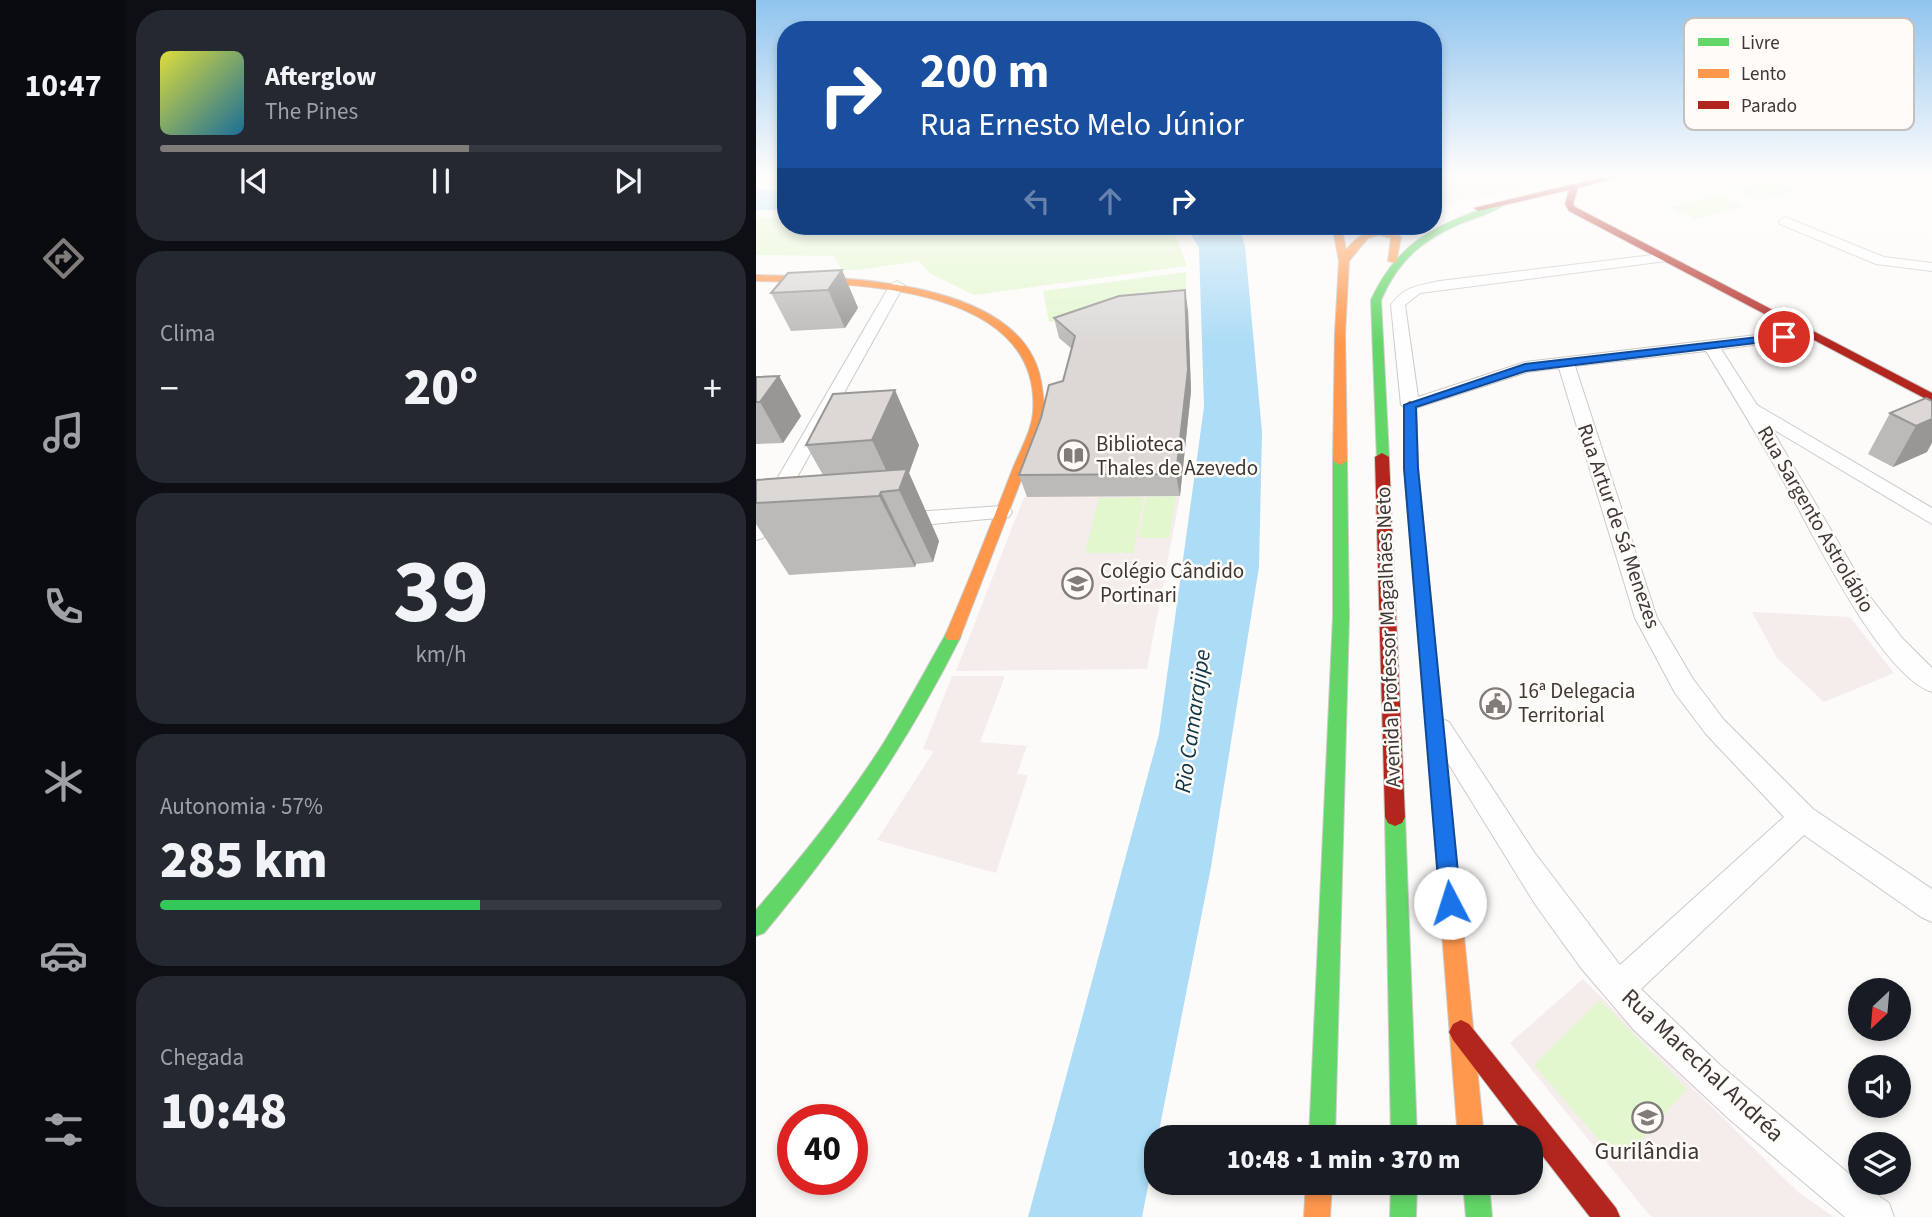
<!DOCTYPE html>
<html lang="pt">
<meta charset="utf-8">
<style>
body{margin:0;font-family:"Source Sans 3",sans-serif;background:#242831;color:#f1f3f6;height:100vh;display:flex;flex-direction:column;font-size:26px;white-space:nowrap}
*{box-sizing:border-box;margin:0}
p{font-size:23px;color:#9ea1a6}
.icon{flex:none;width:38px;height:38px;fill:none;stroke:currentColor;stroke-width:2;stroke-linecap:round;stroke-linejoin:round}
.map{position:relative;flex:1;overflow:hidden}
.details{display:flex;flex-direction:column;gap:10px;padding:10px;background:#0d0f14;width:630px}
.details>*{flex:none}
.top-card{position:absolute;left:21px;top:21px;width:665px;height:214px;border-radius:28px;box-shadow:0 4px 10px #0003;background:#1a4fa0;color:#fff;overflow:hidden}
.needle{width:46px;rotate:206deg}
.buttons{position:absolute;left:1092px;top:978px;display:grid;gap:14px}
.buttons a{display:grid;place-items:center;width:63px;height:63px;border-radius:50%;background:#171b24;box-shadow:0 4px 10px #0003;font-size:35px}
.speed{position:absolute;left:21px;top:1104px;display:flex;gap:14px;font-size:35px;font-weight:700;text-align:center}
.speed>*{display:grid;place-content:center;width:91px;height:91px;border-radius:50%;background:#171b24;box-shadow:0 4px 10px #0003;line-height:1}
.speed .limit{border:10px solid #d22;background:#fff;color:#111}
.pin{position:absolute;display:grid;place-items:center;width:60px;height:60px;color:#fff;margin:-30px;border:4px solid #fff;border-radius:50%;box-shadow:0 2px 7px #0007}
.me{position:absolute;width:77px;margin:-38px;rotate:355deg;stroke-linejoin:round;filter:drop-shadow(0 0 5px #0008)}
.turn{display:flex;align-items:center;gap:24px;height:147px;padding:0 28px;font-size:32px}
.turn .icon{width:91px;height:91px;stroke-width:2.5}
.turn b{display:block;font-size:49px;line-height:60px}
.lanes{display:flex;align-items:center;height:66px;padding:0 28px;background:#0003;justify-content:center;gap:35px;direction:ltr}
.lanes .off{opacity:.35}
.big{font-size:52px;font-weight:800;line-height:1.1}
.details .widget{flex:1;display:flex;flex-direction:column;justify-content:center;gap:10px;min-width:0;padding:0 24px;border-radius:28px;background:#242831}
.details .dial{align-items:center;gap:0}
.dial b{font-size:91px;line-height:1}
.song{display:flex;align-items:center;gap:21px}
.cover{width:84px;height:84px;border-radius:10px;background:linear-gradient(135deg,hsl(60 70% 55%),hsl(200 70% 35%))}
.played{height:7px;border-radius:4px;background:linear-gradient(90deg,#807c7a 55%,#363941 55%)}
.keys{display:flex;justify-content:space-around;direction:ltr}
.heat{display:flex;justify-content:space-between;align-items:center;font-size:38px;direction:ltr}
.charge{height:10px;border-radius:5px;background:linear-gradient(90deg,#34c759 57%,#363941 0)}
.trip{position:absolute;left:388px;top:1125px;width:399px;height:70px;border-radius:28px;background:#171b24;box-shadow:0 4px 10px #0003;font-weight:800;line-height:70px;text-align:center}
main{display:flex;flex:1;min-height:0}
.menu{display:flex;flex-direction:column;width:126px;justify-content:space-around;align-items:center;background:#090b0e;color:#9ea1a6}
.menu .icon{width:49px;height:49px}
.menu .active{color:#807c7a}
.menu b{font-size:32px;color:#f1f3f6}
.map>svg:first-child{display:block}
</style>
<main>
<nav class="menu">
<b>10:47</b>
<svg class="icon active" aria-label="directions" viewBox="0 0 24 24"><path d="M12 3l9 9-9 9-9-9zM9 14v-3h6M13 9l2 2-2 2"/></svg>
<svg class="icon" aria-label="music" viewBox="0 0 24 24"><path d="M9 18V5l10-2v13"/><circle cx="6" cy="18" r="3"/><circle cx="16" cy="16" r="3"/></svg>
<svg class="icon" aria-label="phone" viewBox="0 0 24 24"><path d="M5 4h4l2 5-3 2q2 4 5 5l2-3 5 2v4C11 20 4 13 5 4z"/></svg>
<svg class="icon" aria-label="climate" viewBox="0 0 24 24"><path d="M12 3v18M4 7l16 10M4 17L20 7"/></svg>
<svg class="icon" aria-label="car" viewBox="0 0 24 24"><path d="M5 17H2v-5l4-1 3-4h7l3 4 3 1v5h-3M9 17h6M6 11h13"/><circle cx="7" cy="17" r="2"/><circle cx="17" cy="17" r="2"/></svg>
<svg class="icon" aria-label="filters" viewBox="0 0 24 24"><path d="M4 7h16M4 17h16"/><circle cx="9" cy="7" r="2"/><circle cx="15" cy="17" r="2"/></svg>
</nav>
<section class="details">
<div class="widget">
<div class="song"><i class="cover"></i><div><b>Afterglow</b><p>The Pines</p></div></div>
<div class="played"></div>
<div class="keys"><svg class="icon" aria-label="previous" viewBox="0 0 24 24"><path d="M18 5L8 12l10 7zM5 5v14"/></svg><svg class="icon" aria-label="pause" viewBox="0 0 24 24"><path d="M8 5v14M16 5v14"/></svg><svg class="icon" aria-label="next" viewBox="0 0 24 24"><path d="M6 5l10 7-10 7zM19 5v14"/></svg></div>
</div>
<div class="widget"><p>Clima</p>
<div class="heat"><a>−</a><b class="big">20°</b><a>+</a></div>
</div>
<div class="widget dial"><b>39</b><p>km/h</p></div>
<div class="widget"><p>Autonomia · 57%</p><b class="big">285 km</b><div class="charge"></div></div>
<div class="widget"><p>Chegada</p><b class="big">10:48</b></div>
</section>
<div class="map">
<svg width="1176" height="1217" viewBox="0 0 1176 1217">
<rect width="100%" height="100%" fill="#fdfbf9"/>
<g fill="#f5ecec">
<path d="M733 174 767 189 677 206V179Z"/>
<path d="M424 496 391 669 200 671 268 497Z"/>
<path d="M996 612 1094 617 1138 673 1068 702 1021 658Z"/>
<path d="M196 676H249L224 742 271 746 261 774 272 775 240 873 121 840 178 751 167 749Z"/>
<path d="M827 979 1042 1192 1078 1217H895L754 1043Z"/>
</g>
<g fill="#e3f7cf">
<path d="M1014 180 1040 191 1003 200 978 189Z"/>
<path d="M962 194 988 206 939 219 914 207Z"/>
<path d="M0 217 30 219V226H416L431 266 218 295 175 274 163 261 102 270H86L77 256 0 255Z"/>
<path d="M430 272V308L293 322 287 291Z"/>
<path d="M420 496 413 538H382L390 497Z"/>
<path d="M388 497 377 553H329L343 498Z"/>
<path d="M844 1000 931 1089 864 1164 778 1065Z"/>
</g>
<g fill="#acdcf6">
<path d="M0 189 30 191V210H0Z"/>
<path d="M430 226H483L489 246 506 432 503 567 455 867 386 1217H272L403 734 448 407 443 248Z"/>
</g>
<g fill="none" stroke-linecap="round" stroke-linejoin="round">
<defs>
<g id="street">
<path d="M1029 217 1128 257 1176 263V271L1120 264 1024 224 1023 221Z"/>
<path d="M905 254 910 255V261L664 293 649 305 662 397 769 362 1052 329 1058 331 1060 334 1058 337 965 349 1001 405 1176 508V524L1015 428 1115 598 1147 639 1176 668V692C1124 675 1057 533 1029 484 1004 439 977 395 950 351L819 366 901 618 937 679 968 720 1057 809 1176 889V922L1165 917 1048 835 885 989 964 1065 1104 1183 1133 1203 1138 1217H1089L973 1119 878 1030 825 968 779 904 671 729 675 722 684 718 693 722 778 852 864 965 1028 817 950 734 919 693 879 618 803 368 771 372 654 410 645 405 635 305C647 287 663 285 684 281Z"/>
<path d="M141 281 148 285 10 533 7 538 0 540V515L134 285Z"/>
<path d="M246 506 253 507 256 512 253 517 143 527 136 525 133 520 136 515 143 513Z"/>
</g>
<g id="fast">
<path d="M0 174H30V177L0 178Z"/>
<path d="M741 203 748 205C737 213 721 217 708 222 666 240 643 259 625 300L633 457 631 460H621L615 300C644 238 681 226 741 203Z"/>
<path d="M584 457 591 461 593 617 579 1138H553L577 617V461Z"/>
<path d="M197 630 203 632 205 636C151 744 85 841 8 933L0 936V910C46 857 90 802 127 744 150 707 170 669 191 632Z"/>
<path d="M639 808 646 811 649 817 661 1138H635L629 817 632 811Z"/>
<path d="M635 1183H661L660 1217H634Z"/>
<path d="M707 1183H733L736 1217H710Z"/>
</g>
<g id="slow">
<path d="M571 226H579L587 235 590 250C604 232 624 223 645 237L640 263 632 261 635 238 623 235 612 238 593 261 589 333 591 461 584 465 577 461 579 333 583 261 578 235Z"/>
<path d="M0 275C84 277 274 277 286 388 288 402 290 413 286 426L203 640H191L189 636C213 581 235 525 257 468 264 451 275 432 277 413 287 282 89 283 0 281Z"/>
<path d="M674 668 680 670 682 675 728 1138H702L666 675 668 670Z"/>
<path d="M550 1183H576L574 1217H548Z"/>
</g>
<g id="jam">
<path d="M860 174H875L822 188 817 204 819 207 1176 393V402L813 211 809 204 813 190 722 211 718 208Z"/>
<path d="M654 401 660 405 662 468 682 675 680 680H668L666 675 648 468V405Z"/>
<path d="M626 453 633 457 649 817 646 823 639 826 632 823 629 817 619 457Z"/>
<path d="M705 1020 713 1024 860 1208 864 1217H834L775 1141V1138H772L697 1040 693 1032 697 1024Z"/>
</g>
</defs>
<use href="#street" stroke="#cccac8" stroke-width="2"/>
<use href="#fast" stroke="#cccac8" stroke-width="2"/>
<use href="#slow" stroke="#cccac8" stroke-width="2"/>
<use href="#jam" stroke="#cccac8" stroke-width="2"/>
<use href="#street" fill="#fffefe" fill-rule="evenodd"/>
<use href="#fast" fill="#63d668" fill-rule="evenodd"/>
<use href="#slow" fill="#ff974d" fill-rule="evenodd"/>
<use href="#jam" fill="#b3261e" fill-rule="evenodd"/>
</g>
<g fill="#bcbab8">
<path d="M86 270 102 308 89 328 35 331 15 293Z"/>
<path d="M432 310 435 391 424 496 271 497 263 475 307 381 316 349 303 338 298 318Z"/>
<path d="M23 376 45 416 27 443 0 444V377Z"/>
<path d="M77 394 163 445 153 473 183 541 177 562 160 564 159 567 33 575 0 524V480L67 475 50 445Z"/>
<path d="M1176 401 1171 452 1137 467 1112 454 1134 413Z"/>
</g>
<g fill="#999796">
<path d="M86 270 102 308 89 328 72 290Z"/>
<path d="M429 290 432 310 435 391 424 496 420 474Z"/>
<path d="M23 376 45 416 27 443 4 402Z"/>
<path d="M139 390 163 445 153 473 183 541 177 562 143 490 140 491 116 440Z"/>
<path d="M1176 419V443L1171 452 1137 467 1160 426Z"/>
<path d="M125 492 160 564 159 567 123 496Z"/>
</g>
<g fill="#dbd8d6" stroke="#999796" stroke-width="2">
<path d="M86 270 72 290 15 293 32 273Z"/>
<path d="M429 290 432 370 420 474 263 475 285 418 293 385 307 381 319 336 298 318 363 296Z"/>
<path d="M23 376 4 402H0V377Z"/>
<path d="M139 390 116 440 50 445 77 394Z"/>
<path d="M1170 398 1176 401V419L1160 426 1134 413Z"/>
<path d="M151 469 143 490 125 492 123 496 0 503V480Z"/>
</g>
<linearGradient id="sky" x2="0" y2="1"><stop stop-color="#90c4ee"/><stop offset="0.51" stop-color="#fefdfc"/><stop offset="1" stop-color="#fefdfc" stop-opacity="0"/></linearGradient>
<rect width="1176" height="344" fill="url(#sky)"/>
<path fill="#1a73e8" stroke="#114b97" stroke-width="2" d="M1028 334 1032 335V339L770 371 660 407 662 468 705 903 702 910 694 913 687 910 684 903 648 468V405L769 364Z"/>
<defs>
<symbol id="library-ring" viewBox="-11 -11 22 22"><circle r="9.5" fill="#fffbf7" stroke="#807c7a" stroke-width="1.5"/><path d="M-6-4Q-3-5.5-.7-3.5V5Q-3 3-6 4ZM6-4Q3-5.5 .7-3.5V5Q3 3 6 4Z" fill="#807c7a"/></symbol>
<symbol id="school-ring" viewBox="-11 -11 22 22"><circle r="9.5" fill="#fffbf7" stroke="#807c7a" stroke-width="1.5"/><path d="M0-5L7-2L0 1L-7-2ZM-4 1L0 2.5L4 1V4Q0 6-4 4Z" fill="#807c7a"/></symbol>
<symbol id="civic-ring" viewBox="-11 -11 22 22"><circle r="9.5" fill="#fffbf7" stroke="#807c7a" stroke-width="1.5"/><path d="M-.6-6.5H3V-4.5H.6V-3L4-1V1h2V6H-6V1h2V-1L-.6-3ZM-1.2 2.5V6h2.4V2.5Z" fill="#807c7a"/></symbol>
</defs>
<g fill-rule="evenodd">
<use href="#library-ring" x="300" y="438" width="35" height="35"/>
<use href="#school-ring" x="304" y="566" width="35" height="35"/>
<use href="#civic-ring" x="722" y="686" width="35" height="35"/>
<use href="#school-ring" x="874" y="1100" width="35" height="35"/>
</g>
<g text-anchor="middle" stroke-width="5" stroke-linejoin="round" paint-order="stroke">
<g font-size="21" fill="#3c3835" stroke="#fffbf7" text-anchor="start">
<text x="340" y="451">Biblioteca<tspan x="340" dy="24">Thales de Azevedo</tspan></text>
<text x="344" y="578">Colégio Cândido<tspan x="344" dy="24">Portinari</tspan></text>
<text x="762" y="698">16ª Delegacia<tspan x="762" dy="24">Territorial</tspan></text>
</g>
<g font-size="21" fill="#3c3835" stroke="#fffbf7">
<text transform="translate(1060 519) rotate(60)" y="7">Rua Sargento Astrolábio</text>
<text transform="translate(863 526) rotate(71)" y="7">Rua Artur de Sá Menezes</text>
<text transform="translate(632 637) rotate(-92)" y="7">Avenida Professor Magalhães Neto</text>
</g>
<g font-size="23" font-style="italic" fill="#0b3447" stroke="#fffbf7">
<text transform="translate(436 721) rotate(-82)" y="8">Rio Camarajipe</text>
</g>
<g font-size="24" fill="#3c3835" stroke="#fffbf7">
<text transform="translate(947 1065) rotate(43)" y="8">Rua Marechal Andréa</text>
</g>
<g font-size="24" fill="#3c3835" stroke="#fffbf7">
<text x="891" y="1159">Gurilândia</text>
</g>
</g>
<rect x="928" y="18" width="230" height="112" rx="10" fill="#fffbf7" stroke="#c4c0bd" stroke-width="2"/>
<rect x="942" y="38" width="31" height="8" fill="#63d668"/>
<rect x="942" y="69" width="31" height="9" fill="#ff974d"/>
<rect x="942" y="101" width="31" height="8" fill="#b3261e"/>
<g font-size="19" fill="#3c3835">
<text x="985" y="49">Livre</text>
<text x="985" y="80">Lento</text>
<text x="985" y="112">Parado</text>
</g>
</svg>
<div class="buttons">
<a><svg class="needle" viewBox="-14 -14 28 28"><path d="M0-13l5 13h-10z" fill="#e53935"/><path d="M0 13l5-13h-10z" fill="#9ea1a6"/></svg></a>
<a><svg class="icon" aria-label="sound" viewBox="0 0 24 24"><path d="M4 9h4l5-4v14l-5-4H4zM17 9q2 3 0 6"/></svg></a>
<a><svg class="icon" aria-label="layers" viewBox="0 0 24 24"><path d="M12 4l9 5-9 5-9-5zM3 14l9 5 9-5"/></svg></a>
</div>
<div class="speed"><div class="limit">40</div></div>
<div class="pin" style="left:1028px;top:337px;background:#d93025"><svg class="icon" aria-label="arrive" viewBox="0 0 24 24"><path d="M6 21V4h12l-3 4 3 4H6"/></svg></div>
<svg class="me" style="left:694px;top:903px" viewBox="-20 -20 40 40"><circle r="19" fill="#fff"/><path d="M0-13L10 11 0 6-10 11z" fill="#1a73e8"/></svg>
<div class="trip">10:48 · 1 min · 370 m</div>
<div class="top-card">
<div class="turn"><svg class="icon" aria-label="right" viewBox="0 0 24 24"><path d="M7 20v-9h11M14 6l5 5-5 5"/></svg><div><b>200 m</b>Rua Ernesto Melo Júnior</div></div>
<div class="lanes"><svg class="icon off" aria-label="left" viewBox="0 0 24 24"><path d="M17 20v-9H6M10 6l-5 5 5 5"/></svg><svg class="icon off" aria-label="ahead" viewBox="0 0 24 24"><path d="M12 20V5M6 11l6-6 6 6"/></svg><svg class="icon" aria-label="right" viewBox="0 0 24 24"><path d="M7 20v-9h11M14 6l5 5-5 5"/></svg></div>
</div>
</div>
</main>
